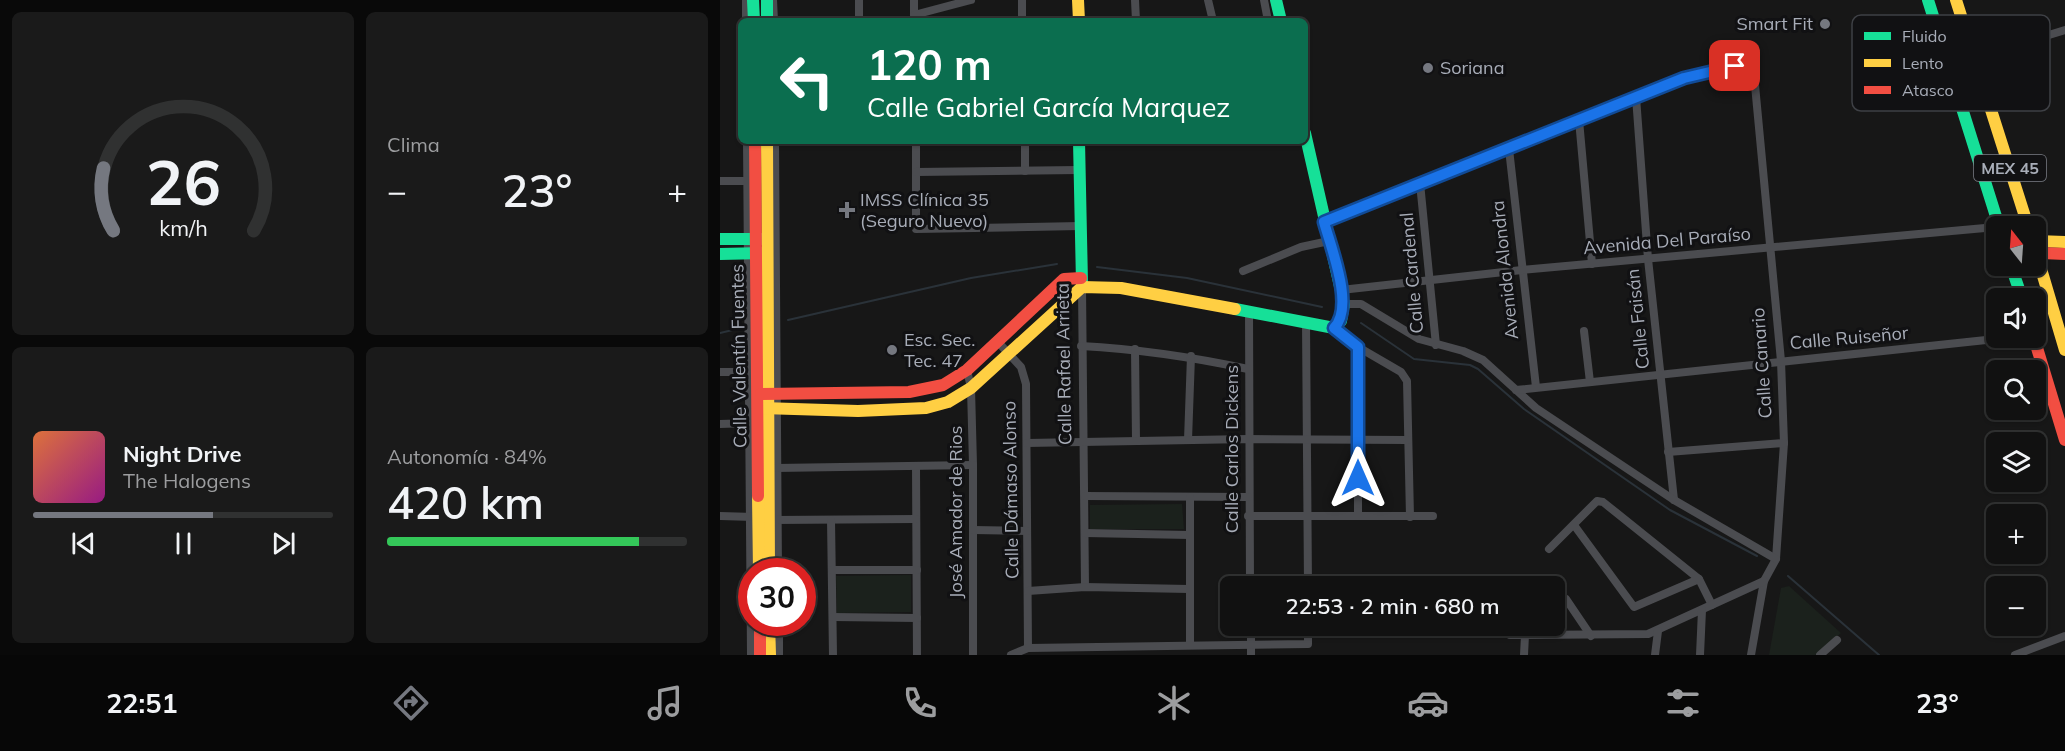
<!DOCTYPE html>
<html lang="es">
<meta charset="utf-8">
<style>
body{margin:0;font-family:Mulish,sans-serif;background:#1a1a1a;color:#f1f3f6;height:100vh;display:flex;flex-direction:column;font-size:22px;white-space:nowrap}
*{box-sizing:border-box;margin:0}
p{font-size:20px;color:#9c9d9f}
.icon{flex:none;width:33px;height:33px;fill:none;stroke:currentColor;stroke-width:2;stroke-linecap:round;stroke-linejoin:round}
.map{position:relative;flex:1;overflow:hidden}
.side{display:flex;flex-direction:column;gap:12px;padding:12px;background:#090909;width:720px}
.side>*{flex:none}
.hud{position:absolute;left:18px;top:18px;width:570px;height:126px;border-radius:9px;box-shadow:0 2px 4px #0004,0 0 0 2px #303131;background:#0b6e4f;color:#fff;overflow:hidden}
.needle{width:39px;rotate:343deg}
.tools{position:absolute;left:1266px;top:216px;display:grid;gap:12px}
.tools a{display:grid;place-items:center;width:60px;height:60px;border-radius:9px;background:#111;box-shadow:0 2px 4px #0004,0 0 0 2px #303131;font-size:30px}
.speed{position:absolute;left:18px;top:558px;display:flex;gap:12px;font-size:30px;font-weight:700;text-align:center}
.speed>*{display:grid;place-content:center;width:78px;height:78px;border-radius:50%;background:#111;box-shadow:0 2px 4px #0004,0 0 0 2px #303131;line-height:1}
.speed .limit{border:9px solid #d22;background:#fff;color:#111}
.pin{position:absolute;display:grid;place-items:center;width:51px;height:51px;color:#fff;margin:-26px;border-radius:12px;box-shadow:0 3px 9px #0006}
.me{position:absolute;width:66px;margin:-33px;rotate:0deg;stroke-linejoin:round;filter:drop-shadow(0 0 4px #0008)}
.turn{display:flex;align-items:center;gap:21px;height:126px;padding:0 30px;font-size:27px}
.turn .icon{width:78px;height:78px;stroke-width:2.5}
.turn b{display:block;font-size:42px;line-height:51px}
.big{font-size:45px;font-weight:600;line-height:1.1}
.side .widget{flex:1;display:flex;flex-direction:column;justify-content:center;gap:9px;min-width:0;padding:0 21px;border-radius:9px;background:#1a1a1a}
.side .dial{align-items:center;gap:0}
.dial svg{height:156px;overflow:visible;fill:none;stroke:#303131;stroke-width:7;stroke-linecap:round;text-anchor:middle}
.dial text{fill:#f1f3f6;stroke:none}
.song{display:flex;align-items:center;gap:18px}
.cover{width:72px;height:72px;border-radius:9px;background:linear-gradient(135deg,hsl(20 70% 55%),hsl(310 70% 35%))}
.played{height:6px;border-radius:3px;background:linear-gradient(90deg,#757880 60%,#303131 60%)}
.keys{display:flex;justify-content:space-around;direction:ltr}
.heat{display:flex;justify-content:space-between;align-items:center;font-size:33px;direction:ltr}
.charge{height:9px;border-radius:4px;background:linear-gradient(90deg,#34c759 84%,#303131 0)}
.side .tiles{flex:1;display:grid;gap:12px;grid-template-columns:repeat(2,1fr)}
.trip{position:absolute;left:500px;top:576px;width:345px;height:60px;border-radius:9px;background:#111;box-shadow:0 2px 4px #0004,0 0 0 2px #303131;font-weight:600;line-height:60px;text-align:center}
.dock{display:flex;height:96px;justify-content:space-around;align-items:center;background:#070707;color:#9c9d9f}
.dock .icon{width:42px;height:42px}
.dock .on{color:#757880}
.dock b{font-size:27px;color:#f1f3f6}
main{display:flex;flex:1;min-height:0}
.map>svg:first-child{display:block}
</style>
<main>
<section class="side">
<div class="tiles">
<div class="widget dial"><svg viewBox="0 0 100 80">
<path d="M14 69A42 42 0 1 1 86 69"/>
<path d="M14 69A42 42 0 0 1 9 37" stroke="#757880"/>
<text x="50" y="56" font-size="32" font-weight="700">26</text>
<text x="50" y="72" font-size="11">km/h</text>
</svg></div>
<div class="widget"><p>Clima</p>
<div class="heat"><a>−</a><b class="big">23°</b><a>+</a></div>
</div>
<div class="widget">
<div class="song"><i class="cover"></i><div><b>Night Drive</b><p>The Halogens</p></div></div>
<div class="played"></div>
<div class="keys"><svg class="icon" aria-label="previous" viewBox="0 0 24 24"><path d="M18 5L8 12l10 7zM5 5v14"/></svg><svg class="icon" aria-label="pause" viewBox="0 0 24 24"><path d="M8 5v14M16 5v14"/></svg><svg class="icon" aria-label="next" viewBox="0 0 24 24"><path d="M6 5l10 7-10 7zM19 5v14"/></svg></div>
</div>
<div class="widget"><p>Autonomía · 84%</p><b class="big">420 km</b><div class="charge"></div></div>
</div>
</section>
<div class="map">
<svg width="1345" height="655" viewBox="0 0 1345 655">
<rect width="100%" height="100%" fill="#171717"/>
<g fill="#1b211c">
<path d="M462 504 464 529H370V505Z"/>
<path d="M191 575V612L117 613 116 576Z"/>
<path d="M1069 586 1121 633 1095 655H1049L1061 588Z"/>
</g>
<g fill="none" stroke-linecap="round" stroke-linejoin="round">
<g stroke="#2a3239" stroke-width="2">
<path d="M377 267 467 278 602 307"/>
<path d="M68 320 251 278 337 264"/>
<path d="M641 323 694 359 750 365 758 369 804 409 950 510 1037 556"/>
<path d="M0 333 21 328"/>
<path d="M1068 576 1159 655"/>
</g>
<g stroke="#4b4c50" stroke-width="8">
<path d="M26 0V21"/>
<path d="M53 0 54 21"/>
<path d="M139 0V21"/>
<path d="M194 0V21"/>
<path d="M302 0V21"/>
<path d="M415 0 416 21"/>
<path d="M488 0 493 21"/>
<path d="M544 0 548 21"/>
<path d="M194 15 251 0"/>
<path d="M1254 58 1345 30"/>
<path d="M916 97 928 259 954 500"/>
<path d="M859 120 872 264"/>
<path d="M27 141 31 655"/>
<path d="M55 141 58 572"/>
<path d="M196 141V229L360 226"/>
<path d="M305 141V171"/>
<path d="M789 149 816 387"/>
<path d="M196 172 359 170"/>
<path d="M0 181H28"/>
<path d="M700 183 716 345"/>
<path d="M604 222 964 78 997 68 1033 64 1061 361 1064 443 1056 559 1044 581 1031 655"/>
<path d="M523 271 581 247 609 241"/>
<path d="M362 287 365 587"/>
<path d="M621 290 802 270 1276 227"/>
<path d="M624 304H641L699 339 743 351 763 360 816 408 954 500 1056 559"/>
<path d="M529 311 530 586"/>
<path d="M586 323 588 586"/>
<path d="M614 328 638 347 681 372 687 381 690 517"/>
<path d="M864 331 870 382"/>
<path d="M277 341 301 367 306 384 308 648"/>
<path d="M361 346C418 349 472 357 528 369"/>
<path d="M638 347V516"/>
<path d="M415 349 416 441"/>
<path d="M247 370 251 388 253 465V655"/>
<path d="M0 372H33"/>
<path d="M796 390 1285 338"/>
<path d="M0 424 30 423"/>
<path d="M468 440 471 356"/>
<path d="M307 443 528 439 688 440"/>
<path d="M948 452 1064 443"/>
<path d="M196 466 197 655"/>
<path d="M56 468 253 465"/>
<path d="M365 496 528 497"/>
<path d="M0 516 34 517"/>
<path d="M528 516H713"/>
<path d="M53 520 196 519"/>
<path d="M111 520 113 655"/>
<path d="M854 525 914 607 979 579"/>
<path d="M253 530 307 531"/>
<path d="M365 533 470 535"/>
<path d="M829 549 877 501 883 502 979 579 992 605"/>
<path d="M112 570H197"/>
<path d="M308 591 365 587 469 589"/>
<path d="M834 592 846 599 871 636"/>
<path d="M113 617 197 618"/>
<path d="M59 622V655"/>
<path d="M531 626V655"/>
<path d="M790 635 928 634 1044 581"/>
<path d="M470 644V497"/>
<path d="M291 655 308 648 588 644V626"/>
<path d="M804 655 805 635"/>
<path d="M935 655 938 631"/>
<path d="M980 655 982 610"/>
<path d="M1100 655 1117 640"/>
<path d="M1295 655 1345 636"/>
</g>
<g stroke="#16e098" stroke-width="12">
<path d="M33 0 34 21"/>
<path d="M47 0V21"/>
<path d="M556 0 561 21"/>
<path d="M1208 0 1279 226"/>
<path d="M359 141 362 283"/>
<path d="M0 239H44"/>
<path d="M0 254 44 253"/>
<path d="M1291 266 1302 298"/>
<path d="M515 309 614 328 621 321 624 304 585 133"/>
</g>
<g stroke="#ffcf43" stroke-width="12">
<path d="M358 0 359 21"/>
<path d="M1236 0 1308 226"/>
<path d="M1274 96 1271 81 1274 62 1296 45"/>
<path d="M47 141 49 572"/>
<path d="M1316 241 1345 242"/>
<path d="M1316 252 1345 350"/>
<path d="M38 408 138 411 206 408 228 402 251 388 362 287 401 288 515 309"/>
<path d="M38 496 39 572"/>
<path d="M49 622 50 655"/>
</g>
<g stroke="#f24e42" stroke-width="12">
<path d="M35 141 38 496"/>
<path d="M1322 253 1345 254"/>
<path d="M1314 338 1345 440"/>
<path d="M41 394 189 392 223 385 247 370 344 279 361 278"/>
<path d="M40 622V655"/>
</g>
</g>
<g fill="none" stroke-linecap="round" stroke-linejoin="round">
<defs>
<path id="route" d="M638 478V347L614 328C635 307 611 248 604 222L964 78 1015 66"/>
</defs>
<use href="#route" stroke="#114b97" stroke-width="15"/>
<use href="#route" stroke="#1a73e8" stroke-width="10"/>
</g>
<g fill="#757880" stroke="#111113" stroke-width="2">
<circle cx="1105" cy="24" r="6"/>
<circle cx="708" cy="68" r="6"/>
<path d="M124 201h6v6h6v6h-6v6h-6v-6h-6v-6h6z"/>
<circle cx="172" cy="350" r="6"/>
</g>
<g text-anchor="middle" stroke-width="6" stroke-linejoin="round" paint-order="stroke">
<rect fill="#111113" stroke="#7b7e86" stroke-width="1.5" x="1254" y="155" width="72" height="26" rx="4.5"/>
<g font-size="16" font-weight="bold" fill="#a8adb8">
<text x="1290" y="174">MEX 45</text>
</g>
<g font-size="18" fill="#a8adb8" stroke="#111113" text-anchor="start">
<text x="1093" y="30" text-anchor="end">Smart Fit</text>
<text x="720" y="74">Soriana</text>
<text x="140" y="206">IMSS Clínica 35<tspan x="140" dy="21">(Seguro Nuevo)</tspan></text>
<text x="184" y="346">Esc. Sec.<tspan x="184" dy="21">Tec. 47</tspan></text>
</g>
<g font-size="18" fill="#a8adb8" stroke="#111113">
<text transform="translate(947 241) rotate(-5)" y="6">Avenida Del Paraíso</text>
<text transform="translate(785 270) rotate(-96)" y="6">Avenida Alondra</text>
<text transform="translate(692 273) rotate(-95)" y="6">Calle Cardenal</text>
<text transform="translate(918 319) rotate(-96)" y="6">Calle Faisán</text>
<text transform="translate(1129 338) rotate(-5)" y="6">Calle Ruiseñor</text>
<text transform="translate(19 356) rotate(-91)" y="6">Calle Valentín Fuentes</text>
<text transform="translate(1042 363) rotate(-94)" y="6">Calle Canario</text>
<text transform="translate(344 364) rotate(-91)" y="6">Calle Rafael Arrieta</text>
<text transform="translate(512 449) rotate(-90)" y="6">Calle Carlos Dickens</text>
<text transform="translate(291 490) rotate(-91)" y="6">Calle Dámaso Alonso</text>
<text transform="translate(236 512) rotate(-90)" y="6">José Amador de Rios</text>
</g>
</g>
<rect x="1132" y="15" width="198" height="96" rx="9" fill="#111113" stroke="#3e4045" stroke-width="1.5"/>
<rect x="1144" y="32" width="27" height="8" fill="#16e098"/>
<rect x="1144" y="59" width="27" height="8" fill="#ffcf43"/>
<rect x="1144" y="86" width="27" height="8" fill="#f24e42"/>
<g font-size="16" fill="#a8adb8">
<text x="1182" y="42">Fluido</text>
<text x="1182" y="69">Lento</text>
<text x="1182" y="96">Atasco</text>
</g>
</svg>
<div class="tools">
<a><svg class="needle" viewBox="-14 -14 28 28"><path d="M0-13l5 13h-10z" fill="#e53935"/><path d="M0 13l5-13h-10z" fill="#9c9d9f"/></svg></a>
<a><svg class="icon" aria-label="sound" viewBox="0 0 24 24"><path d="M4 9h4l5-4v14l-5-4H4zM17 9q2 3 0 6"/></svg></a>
<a><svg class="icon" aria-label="search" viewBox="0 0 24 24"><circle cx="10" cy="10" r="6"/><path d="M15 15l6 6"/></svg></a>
<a><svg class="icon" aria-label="layers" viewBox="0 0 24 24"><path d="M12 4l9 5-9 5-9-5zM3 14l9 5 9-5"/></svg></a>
<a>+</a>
<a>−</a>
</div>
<div class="speed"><div class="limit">30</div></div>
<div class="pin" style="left:1015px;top:66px;background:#d93025"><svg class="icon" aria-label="arrive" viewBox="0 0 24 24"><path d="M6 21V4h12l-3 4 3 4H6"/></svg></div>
<svg class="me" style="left:638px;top:478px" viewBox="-20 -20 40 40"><path d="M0-17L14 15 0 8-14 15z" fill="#1a73e8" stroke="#fff" stroke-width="4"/></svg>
<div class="trip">22:53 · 2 min · 680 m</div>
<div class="hud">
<div class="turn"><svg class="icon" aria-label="left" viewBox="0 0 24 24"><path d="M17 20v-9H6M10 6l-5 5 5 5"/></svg><div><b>120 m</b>Calle Gabriel García Marquez</div></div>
</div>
</div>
</main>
<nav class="dock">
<b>22:51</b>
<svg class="icon on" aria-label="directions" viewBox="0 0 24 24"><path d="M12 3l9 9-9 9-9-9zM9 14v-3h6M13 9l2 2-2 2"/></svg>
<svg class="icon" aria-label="music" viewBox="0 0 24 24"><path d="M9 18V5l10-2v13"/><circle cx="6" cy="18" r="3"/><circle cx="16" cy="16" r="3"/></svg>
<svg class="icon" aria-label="phone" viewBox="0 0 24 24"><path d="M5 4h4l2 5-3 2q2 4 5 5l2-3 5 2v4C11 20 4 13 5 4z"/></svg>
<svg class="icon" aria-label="climate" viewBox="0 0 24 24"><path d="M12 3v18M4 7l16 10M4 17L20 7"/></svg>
<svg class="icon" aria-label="car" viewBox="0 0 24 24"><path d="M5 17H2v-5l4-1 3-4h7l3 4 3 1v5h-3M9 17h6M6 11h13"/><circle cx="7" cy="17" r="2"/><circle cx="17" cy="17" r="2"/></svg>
<svg class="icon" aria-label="filters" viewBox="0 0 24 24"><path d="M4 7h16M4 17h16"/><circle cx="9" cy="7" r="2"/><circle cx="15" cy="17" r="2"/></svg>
<b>23°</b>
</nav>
